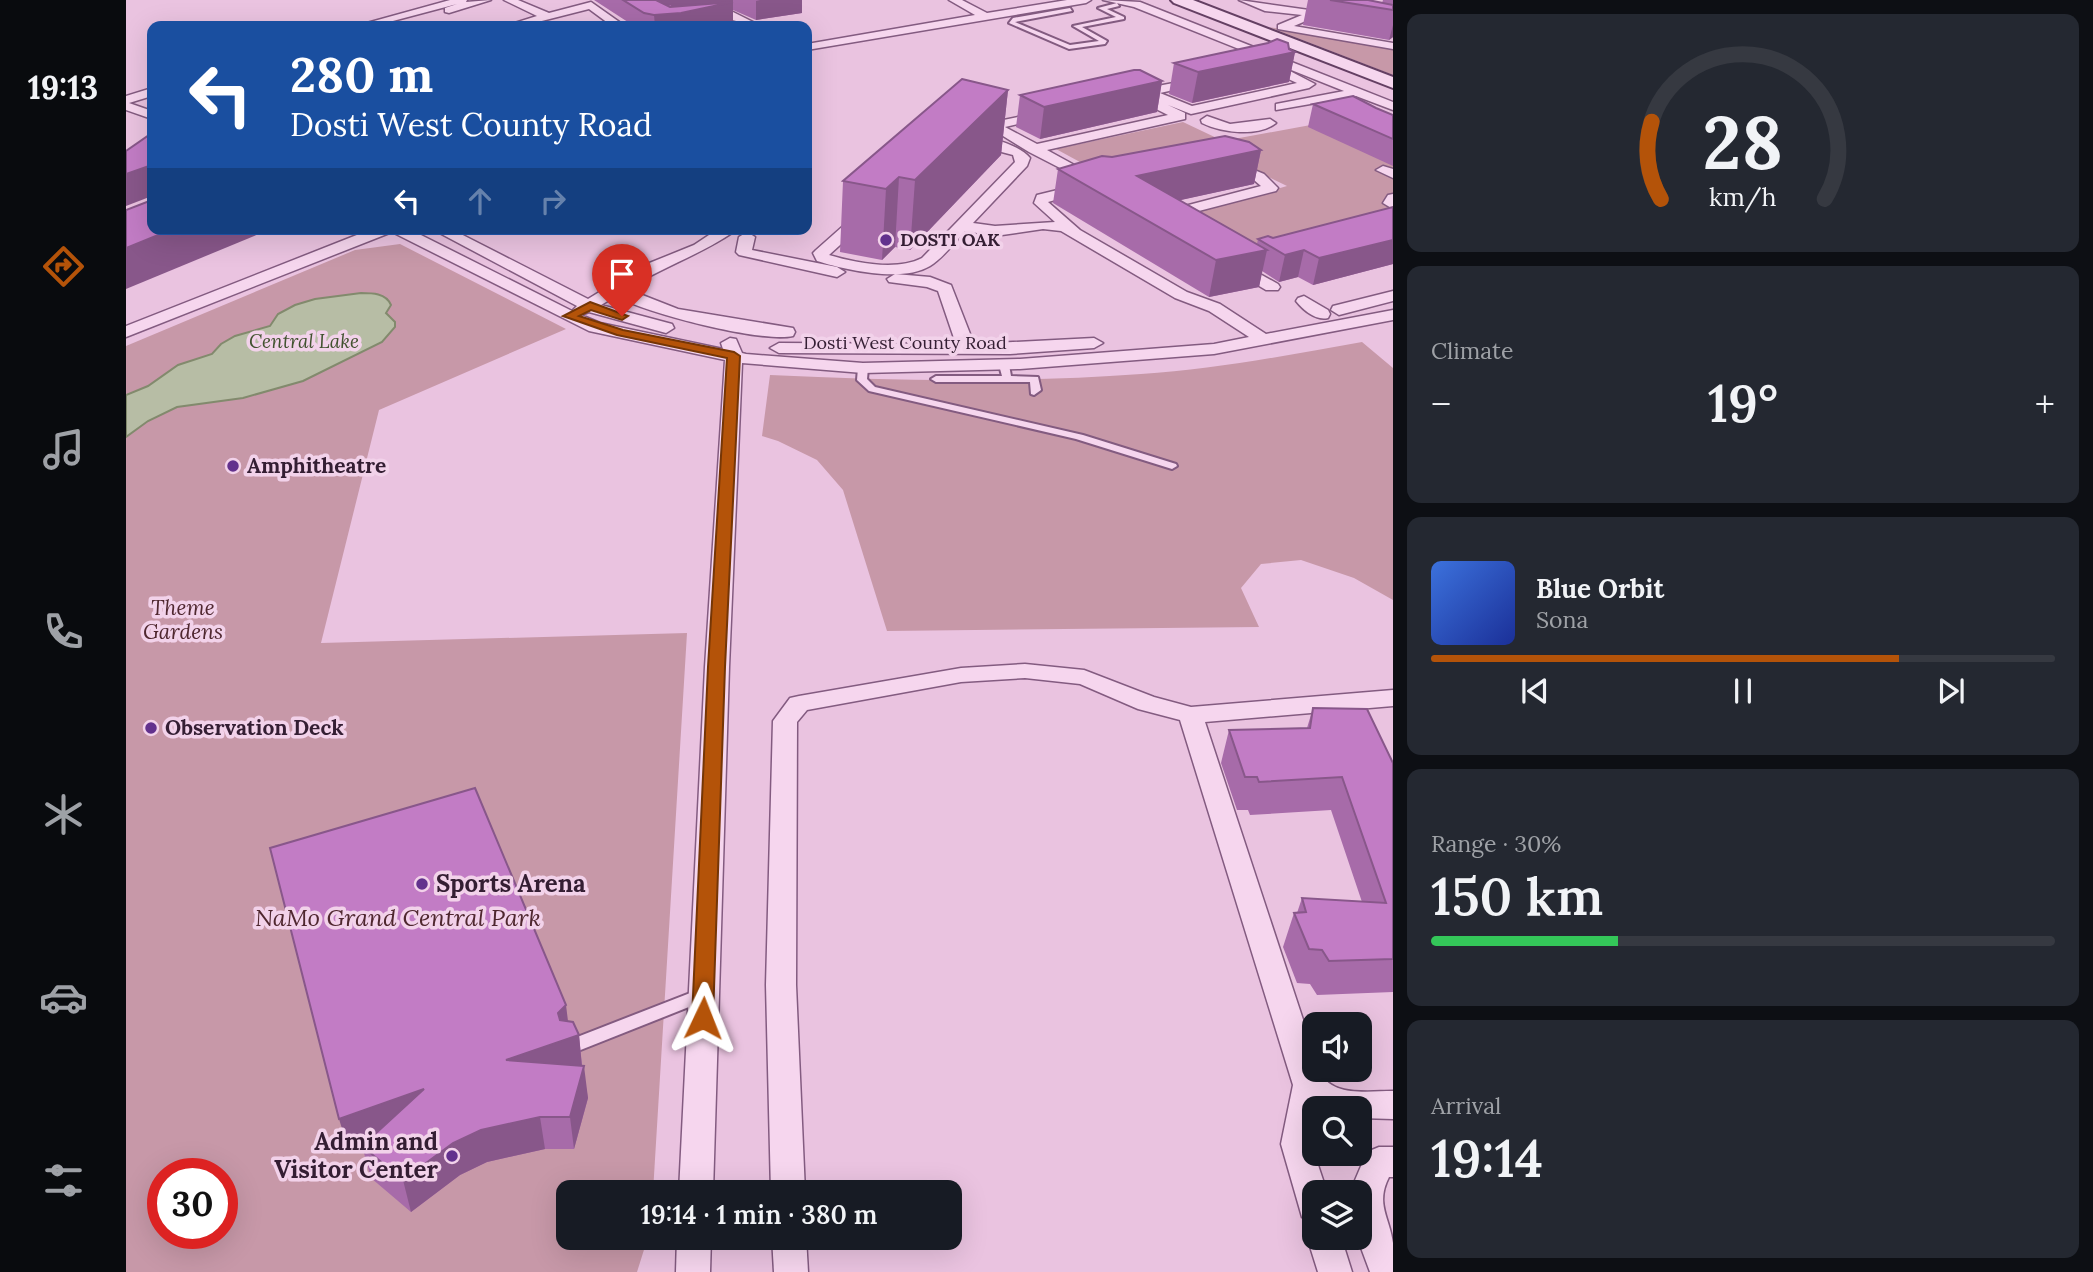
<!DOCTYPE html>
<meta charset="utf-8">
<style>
body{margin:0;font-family:Lora,serif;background:#242831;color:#f1f3f6;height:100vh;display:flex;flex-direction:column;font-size:26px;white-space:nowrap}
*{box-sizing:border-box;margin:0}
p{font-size:23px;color:#9ea1a6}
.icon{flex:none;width:38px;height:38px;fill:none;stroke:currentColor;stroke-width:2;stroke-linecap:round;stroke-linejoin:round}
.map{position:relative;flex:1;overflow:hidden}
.sheet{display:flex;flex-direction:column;gap:14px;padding:14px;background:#0d0f14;width:700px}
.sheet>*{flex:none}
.top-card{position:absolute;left:21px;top:21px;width:665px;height:214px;border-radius:14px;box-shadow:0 7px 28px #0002;background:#1a4fa0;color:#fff;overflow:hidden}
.fabs{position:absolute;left:1176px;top:1012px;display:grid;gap:14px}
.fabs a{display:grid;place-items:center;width:70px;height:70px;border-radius:14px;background:#171b24;box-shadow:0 7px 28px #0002;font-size:35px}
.speed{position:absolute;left:21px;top:1158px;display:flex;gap:14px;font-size:35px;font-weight:700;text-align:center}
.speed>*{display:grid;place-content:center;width:91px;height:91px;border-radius:50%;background:#171b24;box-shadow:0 7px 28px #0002;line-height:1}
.speed .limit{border:10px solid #d22;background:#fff;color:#111}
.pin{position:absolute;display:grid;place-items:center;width:60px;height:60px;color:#fff;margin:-72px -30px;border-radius:50% 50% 50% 0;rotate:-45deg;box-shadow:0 0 7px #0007}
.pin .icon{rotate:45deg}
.me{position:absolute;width:77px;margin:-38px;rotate:2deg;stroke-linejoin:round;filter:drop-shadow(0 0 5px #0008)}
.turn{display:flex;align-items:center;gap:24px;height:147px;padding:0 28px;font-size:32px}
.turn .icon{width:91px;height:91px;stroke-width:2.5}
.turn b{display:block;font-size:49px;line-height:60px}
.lanes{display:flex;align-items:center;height:66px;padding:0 28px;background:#0003;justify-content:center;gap:35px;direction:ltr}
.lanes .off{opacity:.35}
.big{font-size:52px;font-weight:600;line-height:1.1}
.sheet .tile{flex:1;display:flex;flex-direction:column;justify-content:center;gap:10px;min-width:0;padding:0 24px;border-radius:14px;background:#242831}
.sheet .dial{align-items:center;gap:0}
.dial svg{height:182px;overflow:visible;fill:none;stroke:#363941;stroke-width:7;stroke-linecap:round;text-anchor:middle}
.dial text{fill:#f1f3f6;stroke:none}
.song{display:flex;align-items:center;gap:21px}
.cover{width:84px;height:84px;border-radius:10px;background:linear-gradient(135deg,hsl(220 70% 55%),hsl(230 70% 35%))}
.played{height:7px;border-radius:4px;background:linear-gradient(90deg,#b45309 75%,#363941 75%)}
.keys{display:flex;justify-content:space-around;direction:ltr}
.heat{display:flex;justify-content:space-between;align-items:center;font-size:38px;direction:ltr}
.charge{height:10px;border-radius:5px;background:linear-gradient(90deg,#34c759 30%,#363941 0)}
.trip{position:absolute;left:430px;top:1180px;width:406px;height:70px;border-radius:14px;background:#171b24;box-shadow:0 7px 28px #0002;font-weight:600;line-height:70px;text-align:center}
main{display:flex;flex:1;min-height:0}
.tabs{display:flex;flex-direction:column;width:126px;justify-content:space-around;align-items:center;background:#090b0e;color:#9ea1a6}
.tabs .icon{width:49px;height:49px}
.tabs .on{color:#b45309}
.tabs b{font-size:32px;color:#f1f3f6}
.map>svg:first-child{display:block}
</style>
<main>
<nav class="tabs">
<b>19:13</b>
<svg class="icon on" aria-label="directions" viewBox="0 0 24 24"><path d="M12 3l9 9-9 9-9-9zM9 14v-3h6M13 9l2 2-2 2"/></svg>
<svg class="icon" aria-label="music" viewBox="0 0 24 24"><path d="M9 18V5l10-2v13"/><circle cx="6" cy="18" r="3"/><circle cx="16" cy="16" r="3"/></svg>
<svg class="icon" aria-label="phone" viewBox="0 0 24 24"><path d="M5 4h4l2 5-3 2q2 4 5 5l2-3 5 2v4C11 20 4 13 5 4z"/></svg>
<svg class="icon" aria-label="climate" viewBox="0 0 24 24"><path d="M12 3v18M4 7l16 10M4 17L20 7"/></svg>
<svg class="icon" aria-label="car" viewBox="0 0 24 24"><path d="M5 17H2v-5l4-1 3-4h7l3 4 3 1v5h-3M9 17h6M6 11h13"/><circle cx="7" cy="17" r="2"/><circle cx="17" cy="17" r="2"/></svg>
<svg class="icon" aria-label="filters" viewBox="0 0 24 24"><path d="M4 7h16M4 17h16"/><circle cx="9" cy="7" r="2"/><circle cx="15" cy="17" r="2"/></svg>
</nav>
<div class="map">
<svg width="1267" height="1272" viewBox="0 0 1267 1272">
<rect width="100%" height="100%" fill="#eac3e0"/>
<g fill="#c798a8" fill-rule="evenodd">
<path d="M1143 27 1267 47V75Z"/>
<path d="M1057 122 1097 141 1190 124 1267 158V214L1120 252 1058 216 1161 186 1099 156 987 180 930 149Z"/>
<path d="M274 244 440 329 253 410 195 643 561 633 527 1192H443V1237H522L511 1272H0V346L229 250ZM37 1174H96V1234H37Z"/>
<path d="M1236 342 1267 368V600L1228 578 1175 560 1135 564 1115 588 1133 627 761 631 717 490 691 460 652 441 636 436 644 375C768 381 891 383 1015 374 1090 369 1163 355 1236 342Z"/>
</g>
<path fill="#b7bda5" stroke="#828a6d" stroke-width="2" d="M235 293C246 293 260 293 265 305L260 313 269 322V327L256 342 177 381 117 398 51 407 22 421 0 437V395L22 386 52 365 86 354 95 344 109 336 144 326 152 314 169 305 189 299Z"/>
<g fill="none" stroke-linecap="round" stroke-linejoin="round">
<defs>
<g id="lane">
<path d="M991 3 993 6 981 9 998 17V19L956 27 981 41 979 44 943 49 883 23 887 18 944 8 946 11 889 22 944 45 973 41 947 26 990 17 972 8Z"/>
<path d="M878 362 883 365 885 376 912 377 915 390 908 395 905 394 904 382H810L805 379 810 376H876L873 365Z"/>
<path d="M737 365 742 368 741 379 749 387 957 435 1050 464 1051 466 1046 469 950 439 743 391 731 380 732 368Z"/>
<path d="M577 988 583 989 585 994 583 999 447 1053 441 1051 439 1046 441 1041Z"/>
</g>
<g id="street">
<path d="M324 0H341L340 2 365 0 323 13 319 12V8L331 4 248 26H230Z"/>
<path d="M378 0H392L423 13 465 2 499 26H486L463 9 396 26H379L411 16Z"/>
<path d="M823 0H836L861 13 941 0H965L960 3 681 50V44L849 15Z"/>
<path d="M977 0 1014 2 1267 102V110L1230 96 1150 110V104L1218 91 1008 7Z"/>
<path d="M1113 0 1183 10 1189 13V17L1168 26 1267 43V49L1152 29V25L1176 15 1139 11Z"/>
<path d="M607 12 631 24 629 26H606L613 22C600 16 584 25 573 18L578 15Z"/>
<path d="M1162 70 1189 84 1183 88 1065 114 1042 105 1059 113V119L921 150 972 178 974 181 967 185 903 152 861 126 863 123 925 110V116L879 127 911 144 1042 115 1010 99 1001 98V92H1015L1021 88 1079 77V83L1034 93 1066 106 1171 83 1158 77V71Z"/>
<path d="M26 88V96L3 103 26 111V119L0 110V96Z"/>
<path d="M1081 116 1104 124 1144 119 1150 123C1132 137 1096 133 1076 123L1075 120Z"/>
<path d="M827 132C847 133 892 142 904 158L901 166 847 223 869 226 929 222 908 203 911 195 956 184 963 188 961 191 922 202 954 230 1061 292 1094 304 1140 334 1267 310V320L1088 354 894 369 737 373 616 363 603 667 587 1192H553L579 667 599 360 463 331 266 232 0 337V326L246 229H283L448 312 447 310 451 306 306 229H325L462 299 516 266 568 245 592 229H608L606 233C573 255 535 268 501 289L552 309 667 328 669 332 667 336C636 343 518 313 490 296L475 305 546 324 548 328 540 333 463 312 455 315 474 323 597 349 595 343 604 338 610 339 616 353 620 354 737 363 894 359 1088 344 1123 337 1083 311 1049 298 935 231 917 229 869 236 839 231C829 242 817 258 804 266 776 283 720 270 691 261L687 253 690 250 822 133ZM830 140 887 155 889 162 796 258C771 271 730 263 703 255Z"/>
<path d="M1104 160 1138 174 1152 188 1150 191 1042 219H1032L1030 216 1032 213 1135 186 1128 180 1099 167 1097 164Z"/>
<path d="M1257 166 1267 169V178L1250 170Z"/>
<path d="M1267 194V209L1257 203 1262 195Z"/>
<path d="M621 232 629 237 626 250 711 267 719 272 711 277 613 255 610 252 613 237Z"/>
<path d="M1107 259 1152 284 1154 287 1152 290H1140L1101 267 1099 264 1101 261Z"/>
<path d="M769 274 804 277 825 285 848 344 968 338 977 343 968 348 884 354 653 353 644 348 653 343 830 344 812 291 801 287 763 282 761 279Z"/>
<path d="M1267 291V301L1213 315 1205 310 1207 306Z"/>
<path d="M1178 296 1202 310 1204 314 1202 318C1190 321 1177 310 1170 301L1172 298Z"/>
<path d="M899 664 958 670 1028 697 1065 707 1267 690V706L1079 722 1188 1053V1069H1193C1203 1098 1242 1091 1267 1091V1119L1234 1118V1108H1188V1153L1201 1192H1188V1221L1176 1217 1155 1144 1167 1085 1054 720 1012 709 954 684 899 678 835 682 681 710 671 722 670 985 679 1192H645L640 985 647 721 664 698 673 696 835 668Z"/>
<path d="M1253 1147H1267V1177H1263C1249 1204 1264 1218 1267 1243 1267 1252 1267 1263 1267 1272H1244L1231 1237H1234V1192H1224L1241 1152Z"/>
<path d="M1188 1225V1237H1215L1226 1272H1192L1181 1237Z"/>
<path d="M551 1237H585L584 1272H550Z"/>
<path d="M646 1237H680L682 1272H648Z"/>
</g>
<path id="secondary" d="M1045 0H1067L1267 77V88L1048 3Z"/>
</defs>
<use href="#lane" stroke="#835b80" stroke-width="4"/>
<use href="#street" stroke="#835b80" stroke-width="3"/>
<use href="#secondary" stroke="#643f63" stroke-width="4"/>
<use href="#lane" fill="#f6d6ee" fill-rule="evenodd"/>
<use href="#street" fill="#f6d6ee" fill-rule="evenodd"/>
<use href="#secondary" fill="#f6d6ee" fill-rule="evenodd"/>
</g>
<g fill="#a76ba9">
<path d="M468 0H676V13L630 20 607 10V22L587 26H508Z"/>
<path d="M1182 0H1242L1256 3 1257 0H1267V37L1263 40 1177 25Z"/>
<path d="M1163 49 1169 52 1163 82 1066 103 1043 94 1048 63Z"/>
<path d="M1036 81 1031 112 914 139 890 127 894 95Z"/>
<path d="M882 90 875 155 784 250 769 247 756 260 714 252 717 181Z"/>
<path d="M1187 104 1250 108 1267 115V166L1182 127Z"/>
<path d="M1135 150 1128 184 1054 200 1131 244 1132 239 1147 238 1267 207V264L1187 285 1172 277 1153 282 1136 271 1133 287 1083 297 927 203 932 169 986 157Z"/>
<path d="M1187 708 1267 763V992L1191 995 1184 984 1171 983 1157 947 1168 913H1171L1176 898 1236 902 1205 810 1124 815 1122 810H1111L1095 763 1103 730 1181 728Z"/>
<path d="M453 1035 456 1066 462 1098 448 1149H419L361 1162 334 1175 285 1212 245 1178 236 1146 223 1151Z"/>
</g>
<g fill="#88578a">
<path d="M519 0H607V22L587 26H529L528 15 546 13 545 5 521 10Z"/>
<path d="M634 0H676V13L630 20V1Z"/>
<path d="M1267 25V37L1263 40Z"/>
<path d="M1169 52 1163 82 1066 103 1072 72Z"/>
<path d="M1036 81 1031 112 914 139 918 107Z"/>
<path d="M882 90 875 155 784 250 789 180Z"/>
<path d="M1135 150 1128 184 1005 211 1011 176Z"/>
<path d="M26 165V196L0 206V174Z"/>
<path d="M773 177 769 247 756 260 760 189Z"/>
<path d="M47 229H145L0 289V248Z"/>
<path d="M1267 240V264L1187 285 1193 258Z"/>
<path d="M1141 250 1133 287 1083 297 1090 260Z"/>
<path d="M1178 250 1172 277 1153 282 1159 255Z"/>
<path d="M440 1005 444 1037 453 1035 456 1067 380 1060Z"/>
<path d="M458 1066 462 1098 448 1149 444 1117Z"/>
<path d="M298 1089 305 1121 223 1151 213 1119Z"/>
<path d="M414 1117 419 1149 361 1162 334 1175 285 1212 277 1180 327 1143 355 1130Z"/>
</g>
<g fill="#c27cc5" stroke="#88578a" stroke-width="2">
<path d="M497 0H530L544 7 607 2 555 13 528 15 518 13Z"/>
<path d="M1204 0H1242L1267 5V10Z"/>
<path d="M1151 39 1162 43 1163 49 1169 52 1072 72 1048 63 1142 43Z"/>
<path d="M1008 70H1014L1036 81 918 107 894 95Z"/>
<path d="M836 79 882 90 789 180 773 177 760 189 717 181Z"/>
<path d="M1227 96 1250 108 1267 115V139L1187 104Z"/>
<path d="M26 133V165L0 174V151Z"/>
<path d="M1099 136 1123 142 1135 150 1011 176 1141 250 1090 260 932 169 976 156 986 157Z"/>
<path d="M26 200V229H47L0 248V210Z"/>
<path d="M1267 207V240L1193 258 1178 250 1159 255 1132 239 1142 236 1147 238Z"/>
<path d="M1187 708 1241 709 1267 763V959L1203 961 1196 950 1183 949 1168 913 1180 912 1176 898 1260 903 1216 777 1133 782 1131 777H1119L1103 730 1184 728Z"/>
<path d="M349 788 440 1005 432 1013 434 1020 447 1022 453 1035 380 1060 458 1066 444 1117H414L355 1130 327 1143 277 1180 236 1146 298 1089 213 1119 144 848Z"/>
</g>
<path fill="#b45309" stroke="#753606" stroke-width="2" d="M464 302 502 316 496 320 465 310 453 316 497 330 608 352 614 356 599 667 587 1018 584 1024 577 1027 570 1024 566 1018 582 667 601 358 491 335 437 316Z"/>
<g fill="#62318d" stroke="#f2d2ea" stroke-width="2.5">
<circle cx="760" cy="240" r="7"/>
<circle cx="107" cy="466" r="7"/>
<circle cx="25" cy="728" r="7"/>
<circle cx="296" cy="884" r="7"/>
<circle cx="326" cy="1156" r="7"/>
</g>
<g text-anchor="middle" stroke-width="7" stroke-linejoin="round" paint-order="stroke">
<g font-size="18" font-weight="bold" fill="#341e33" stroke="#f2d2ea" text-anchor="start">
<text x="774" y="246">DOSTI OAK</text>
</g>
<g font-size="18" fill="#341e33" stroke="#f2d2ea">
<text x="779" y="349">Dosti West County Road</text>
</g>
<g font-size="19" font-style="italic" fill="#41522f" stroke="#f2d2ea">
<text x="178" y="348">Central Lake</text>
</g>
<g font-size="21" font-weight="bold" fill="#341e33" stroke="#f2d2ea" text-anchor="start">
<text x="121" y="473">Amphitheatre</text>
<text x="39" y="735">Observation Deck</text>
</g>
<g font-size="21" font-style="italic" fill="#4f272f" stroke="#f2d2ea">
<text x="57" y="615">Theme<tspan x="57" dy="24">Gardens</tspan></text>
</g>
<g font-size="24" font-weight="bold" fill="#341e33" stroke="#f2d2ea" text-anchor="start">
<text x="310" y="892">Sports Arena</text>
<text x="312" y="1150" text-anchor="end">Admin and<tspan x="312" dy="28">Visitor Center</tspan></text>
</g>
<g font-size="24" font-style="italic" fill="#4f272f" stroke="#f2d2ea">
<text x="272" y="926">NaMo Grand Central Park</text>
</g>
</g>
</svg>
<div class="fabs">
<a><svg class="icon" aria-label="sound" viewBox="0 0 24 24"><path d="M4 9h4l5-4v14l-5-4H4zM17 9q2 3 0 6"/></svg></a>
<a><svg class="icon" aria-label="search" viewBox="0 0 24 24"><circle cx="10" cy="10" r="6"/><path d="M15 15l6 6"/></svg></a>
<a><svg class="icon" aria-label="layers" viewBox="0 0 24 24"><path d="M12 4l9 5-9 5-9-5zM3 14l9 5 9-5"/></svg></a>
</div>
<div class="speed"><div class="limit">30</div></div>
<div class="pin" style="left:496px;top:316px;background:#d93025"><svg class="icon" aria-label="arrive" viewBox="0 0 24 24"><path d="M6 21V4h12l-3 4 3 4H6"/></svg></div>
<svg class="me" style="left:577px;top:1018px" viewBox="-20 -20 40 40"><path d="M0-17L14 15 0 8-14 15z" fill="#b45309" stroke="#fff" stroke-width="4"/></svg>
<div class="trip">19:14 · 1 min · 380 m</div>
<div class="top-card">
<div class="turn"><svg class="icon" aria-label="left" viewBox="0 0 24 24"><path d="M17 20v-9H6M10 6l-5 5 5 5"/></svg><div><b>280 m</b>Dosti West County Road</div></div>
<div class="lanes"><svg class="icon" aria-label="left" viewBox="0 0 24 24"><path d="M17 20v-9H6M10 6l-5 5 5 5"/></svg><svg class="icon off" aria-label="ahead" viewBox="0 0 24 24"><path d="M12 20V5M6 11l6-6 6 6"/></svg><svg class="icon off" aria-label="right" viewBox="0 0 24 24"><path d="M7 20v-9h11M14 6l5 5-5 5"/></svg></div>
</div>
</div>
<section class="sheet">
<div class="tile dial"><svg viewBox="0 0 100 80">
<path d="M14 69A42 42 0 1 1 86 69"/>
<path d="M14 69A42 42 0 0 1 10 35" stroke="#b45309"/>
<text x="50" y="56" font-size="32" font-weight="700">28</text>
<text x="50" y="72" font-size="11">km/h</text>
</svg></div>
<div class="tile"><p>Climate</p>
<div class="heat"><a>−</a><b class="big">19°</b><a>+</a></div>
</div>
<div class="tile">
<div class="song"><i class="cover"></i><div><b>Blue Orbit</b><p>Sona</p></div></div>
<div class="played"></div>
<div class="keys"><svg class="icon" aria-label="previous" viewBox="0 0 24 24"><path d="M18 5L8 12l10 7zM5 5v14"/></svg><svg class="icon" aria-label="pause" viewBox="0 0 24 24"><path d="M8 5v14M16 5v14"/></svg><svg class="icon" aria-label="next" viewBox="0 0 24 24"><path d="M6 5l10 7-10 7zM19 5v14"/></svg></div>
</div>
<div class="tile"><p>Range · 30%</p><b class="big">150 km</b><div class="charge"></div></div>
<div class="tile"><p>Arrival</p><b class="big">19:14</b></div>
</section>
</main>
